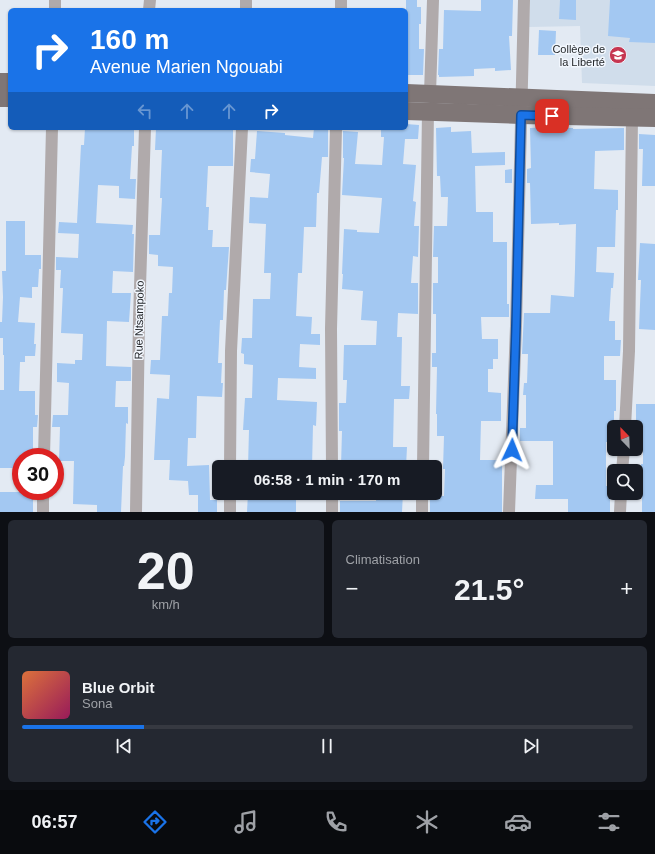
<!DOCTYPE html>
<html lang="fr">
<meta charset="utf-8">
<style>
body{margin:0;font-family:Helvetica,sans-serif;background:#242831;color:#f1f3f6;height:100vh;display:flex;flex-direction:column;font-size:15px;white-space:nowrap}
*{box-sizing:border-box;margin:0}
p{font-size:13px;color:#9ea1a6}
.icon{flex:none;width:22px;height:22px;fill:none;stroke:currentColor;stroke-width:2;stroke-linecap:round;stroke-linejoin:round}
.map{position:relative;height:512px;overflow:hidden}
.sheet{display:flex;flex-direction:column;gap:8px;padding:8px;background:#0d0f14;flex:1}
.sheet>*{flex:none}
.banner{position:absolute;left:8px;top:8px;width:400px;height:122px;border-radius:6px;box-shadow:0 1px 3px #0004;background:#1a73e8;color:#fff;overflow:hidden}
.needle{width:26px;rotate:337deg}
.controls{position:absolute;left:607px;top:420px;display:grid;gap:8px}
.controls a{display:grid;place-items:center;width:36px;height:36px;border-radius:6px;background:#171b24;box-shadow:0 1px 3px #0004;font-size:20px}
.speed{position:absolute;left:12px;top:448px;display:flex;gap:8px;font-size:20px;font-weight:700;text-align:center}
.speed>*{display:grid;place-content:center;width:52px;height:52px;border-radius:50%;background:#171b24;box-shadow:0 1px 3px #0004;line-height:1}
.speed .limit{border:6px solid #d22;background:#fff;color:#111}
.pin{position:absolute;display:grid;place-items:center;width:34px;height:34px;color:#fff;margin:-17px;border-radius:8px;box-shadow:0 2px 6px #0006}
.me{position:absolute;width:44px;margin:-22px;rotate:2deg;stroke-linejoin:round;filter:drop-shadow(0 0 3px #0008)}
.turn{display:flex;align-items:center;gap:14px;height:84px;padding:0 16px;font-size:18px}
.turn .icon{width:52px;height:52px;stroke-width:2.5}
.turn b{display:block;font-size:28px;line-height:34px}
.lanes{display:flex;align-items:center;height:38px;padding:0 16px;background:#0003;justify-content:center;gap:20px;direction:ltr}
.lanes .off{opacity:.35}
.big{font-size:30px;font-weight:700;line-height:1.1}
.sheet .card{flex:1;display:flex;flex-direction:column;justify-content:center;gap:6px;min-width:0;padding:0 14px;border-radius:6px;background:#242831}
.sheet .dial{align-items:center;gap:0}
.dial b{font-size:52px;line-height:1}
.song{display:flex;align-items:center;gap:12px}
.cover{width:48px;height:48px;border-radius:6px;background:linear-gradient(135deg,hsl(20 70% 55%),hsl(330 70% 35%))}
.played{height:4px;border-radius:2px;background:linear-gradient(90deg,#1a73e8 20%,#363941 20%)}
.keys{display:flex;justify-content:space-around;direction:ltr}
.heat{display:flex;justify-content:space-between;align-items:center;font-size:22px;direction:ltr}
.sheet .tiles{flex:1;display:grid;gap:8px;grid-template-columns:1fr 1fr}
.card:last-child{grid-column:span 2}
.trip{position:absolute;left:212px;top:460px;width:230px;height:40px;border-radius:6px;background:#171b24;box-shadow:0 1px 3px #0004;font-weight:700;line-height:40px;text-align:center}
.dock{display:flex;height:64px;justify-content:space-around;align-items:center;background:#090b0e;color:#9ea1a6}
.dock .icon{width:28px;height:28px}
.dock .selected{color:#1a73e8}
.dock b{font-size:18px;color:#f1f3f6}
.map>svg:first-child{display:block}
</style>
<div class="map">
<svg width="655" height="512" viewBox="0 0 655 512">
<rect width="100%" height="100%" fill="#e3eaf3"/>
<path fill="#d0ddeb" d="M530 0H655V86L582 83 580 26 529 27Z"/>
<g fill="#a3c8f2">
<path d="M406 0H417V7H421V24H419V49H424L423 75H406Z"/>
<path d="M481 0H513L512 36H509L511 70 495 71V68L474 69V76L439 77V75H438L439 49H443L444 10 481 11Z"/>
<path d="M560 0H576V20L559 19Z"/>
<path d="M610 0H655V43L629 42 630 38 608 36Z"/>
<path d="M539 30 556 31 555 55H538Z"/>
<path d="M406 124 419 125 418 139H405L403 164 416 165 413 201 416 202 414 226H419L418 257 413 256 411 283H418V314L398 313 397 337H402L401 386H410L409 399H394L393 447H407L406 467 341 466 342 431H339V403H346L347 380H343L344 345H376L377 321 361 320 363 291 342 289 343 274H342L344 229 357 230V232L379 233 382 198 342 195 344 158H343V131L358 132 355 164 382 165 384 137H381V128H406Z"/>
<path d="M451 127V132L471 131 472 153 505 152V165L475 166 476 212H493V242H507V304H509V317H481L482 339H498V359H493V369H488V392L501 393V421H481L480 460H502V512H430V496H444L445 469H443L444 436H437V414H436L437 367H432V353H436V314H433V283H438V257H433L434 226H447L448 197H441L440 176H437L436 128Z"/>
<path d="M554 127V128H573V129L624 128V150L595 151 594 189 618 190V210H616L615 247H597L596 272 614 273 613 288H611L609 321H615V340H621L620 356H604V380H616V411H614V442H606V486H610V512H568V499H535L536 485H553V441H520V428H526V395H523L524 383H527L528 354H522L524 313H550L551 295 574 297 575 269 576 224 559 225V223L531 224 530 183H527V169L531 168 530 128Z"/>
<path d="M85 128 134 129V146H132L130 179H136L135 199 119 198V186L98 185 96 223 133 225 132 234H134L133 272 113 271 112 293H131L129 322 107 321 106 366 131 367V381H116L115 407H128V424L126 423 125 457 124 466H123L121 512H97V505L73 504 74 461H59L60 427H52L53 415H68L69 383 57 382V363L75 364V360H82L83 334 61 333 63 288H60L61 270H56V257L78 258 79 234 58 233 59 222 77 223 81 145H84Z"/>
<path d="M156 128H233V166H208L206 207H209L208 230H213L212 247H229L226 290H224L223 320H220L218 363H222L221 383H223L222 397 197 396 196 438H188L187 466 209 465 210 500H217V512H198V495H189L188 481 169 480 170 460H154L157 398 169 399 170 375 150 374 151 360H160L162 316H168L169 293H172L173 267 158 266V255L149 254V235H160L162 198H160L162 150H155Z"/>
<path d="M314 128H328V157H322L319 193H317L316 227H304L302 273H298L296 316 312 317 311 334H320V345L300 344 299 367 316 368V379L278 378 277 400 317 402 316 426 313 425 312 467H248L249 430H243L245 398H252L253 365 244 364V354L241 353 242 338H252L253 299H270L271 273H264L266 224 249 223 250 197 268 198 270 174 250 172 251 159H255L257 131 285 133V135L313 138Z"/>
<path d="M639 134 655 135V186H642L643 149H639Z"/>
<path d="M512 169V183H505V170Z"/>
<path d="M6 221H25V255H41V269H39L38 287H32V298L20 297 18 322 35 323 34 344H36L35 356H25V362H20L19 391H35V415H38L37 427H33V457H21V468H0V390H4V355H3V338H0V322H2L3 297 2 271H6Z"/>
<path d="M640 243 655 244V330L639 329 641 280H638Z"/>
<path d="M636 404H655V512H642V484H640L641 464H643V425L636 426Z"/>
<rect x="0" y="492" width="33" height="20"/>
<path d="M248 493H296V512H247Z"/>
<path d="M376 493H403L402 512H340V501H376Z"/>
</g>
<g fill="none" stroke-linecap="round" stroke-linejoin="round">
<g stroke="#b0aaab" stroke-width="12">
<path d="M55 10V0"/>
<path d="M149 10 150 0"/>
<path d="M246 10V0"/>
<path d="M341 10V0"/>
<path d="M430 94 433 0"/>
<path d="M625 427 629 351 632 117"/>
<path d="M44 457 52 128"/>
<path d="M230 467 231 351 242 128"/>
<path d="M332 467 331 329 336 128"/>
<path d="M423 467 428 111"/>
<path d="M622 471 624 449"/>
<path d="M230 493V512"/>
<path d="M332 493V512"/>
<path d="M43 512V491"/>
<path d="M136 512 139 319 145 128"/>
<path d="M422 512V493"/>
<path d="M509 512 516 326 524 0"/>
<path d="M620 512 621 493"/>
</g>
<g stroke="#7f7676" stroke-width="18">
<path d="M0 82H10"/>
<path d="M406 93 655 103"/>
<path d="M0 98H10"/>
<path d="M406 111 521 115 655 118"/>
</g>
</g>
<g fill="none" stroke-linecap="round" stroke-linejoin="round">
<defs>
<path id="route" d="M512 450 516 326 521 115 552 116"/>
</defs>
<use href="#route" stroke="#114b97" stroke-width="10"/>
<use href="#route" stroke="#1a73e8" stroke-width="7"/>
</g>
<defs>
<symbol id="school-disc" viewBox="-11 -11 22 22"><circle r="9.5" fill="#c63651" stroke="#f2f7fe"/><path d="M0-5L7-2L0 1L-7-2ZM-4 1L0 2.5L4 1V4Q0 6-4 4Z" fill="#fff"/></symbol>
</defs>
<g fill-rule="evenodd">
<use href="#school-disc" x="608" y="45" width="20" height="20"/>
</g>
<g text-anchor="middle" stroke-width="3" stroke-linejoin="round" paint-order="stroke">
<g font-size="11" fill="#25282b" stroke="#f2f7fe" text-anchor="end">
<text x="605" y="53">Collège de<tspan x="605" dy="13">la Liberté</tspan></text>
</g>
<g font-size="11" fill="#25282b" stroke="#f2f7fe">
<text transform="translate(139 320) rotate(-89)" y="4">Rue Ntsampoko</text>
</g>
</g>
</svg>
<div class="controls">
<a><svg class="needle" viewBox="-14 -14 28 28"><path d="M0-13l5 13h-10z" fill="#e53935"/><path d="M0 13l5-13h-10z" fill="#9ea1a6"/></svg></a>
<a><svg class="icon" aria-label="search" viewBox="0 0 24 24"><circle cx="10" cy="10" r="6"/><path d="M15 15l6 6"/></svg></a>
</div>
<div class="speed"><div class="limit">30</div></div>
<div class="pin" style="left:552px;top:116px;background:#d93025"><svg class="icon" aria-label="arrive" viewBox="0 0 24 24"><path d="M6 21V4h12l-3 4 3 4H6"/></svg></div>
<svg class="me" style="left:512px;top:450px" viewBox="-20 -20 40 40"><path d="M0-17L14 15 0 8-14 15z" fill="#1a73e8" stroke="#fff" stroke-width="4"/></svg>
<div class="trip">06:58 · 1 min · 170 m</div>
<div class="banner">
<div class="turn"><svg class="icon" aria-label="right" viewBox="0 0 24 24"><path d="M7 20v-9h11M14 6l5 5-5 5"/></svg><div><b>160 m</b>Avenue Marien Ngouabi</div></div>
<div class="lanes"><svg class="icon off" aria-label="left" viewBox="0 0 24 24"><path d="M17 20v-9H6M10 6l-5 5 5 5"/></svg><svg class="icon off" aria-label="ahead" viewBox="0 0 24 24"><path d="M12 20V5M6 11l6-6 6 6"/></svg><svg class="icon off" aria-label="ahead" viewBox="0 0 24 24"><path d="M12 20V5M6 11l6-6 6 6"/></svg><svg class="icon" aria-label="right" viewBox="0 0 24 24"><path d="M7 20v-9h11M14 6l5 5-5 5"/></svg></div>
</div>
</div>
<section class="sheet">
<div class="tiles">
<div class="card dial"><b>20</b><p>km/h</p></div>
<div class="card"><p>Climatisation</p>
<div class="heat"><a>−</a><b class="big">21.5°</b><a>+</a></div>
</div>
<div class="card">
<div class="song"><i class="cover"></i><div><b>Blue Orbit</b><p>Sona</p></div></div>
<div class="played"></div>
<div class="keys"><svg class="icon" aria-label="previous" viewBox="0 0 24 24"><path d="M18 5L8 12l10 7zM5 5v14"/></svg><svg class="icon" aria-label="pause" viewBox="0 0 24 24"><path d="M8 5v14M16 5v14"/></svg><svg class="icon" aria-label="next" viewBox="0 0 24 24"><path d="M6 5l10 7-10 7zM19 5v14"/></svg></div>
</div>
</div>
</section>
<nav class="dock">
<b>06:57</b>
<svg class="icon selected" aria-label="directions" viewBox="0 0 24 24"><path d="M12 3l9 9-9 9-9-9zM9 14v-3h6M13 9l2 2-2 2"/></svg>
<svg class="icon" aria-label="music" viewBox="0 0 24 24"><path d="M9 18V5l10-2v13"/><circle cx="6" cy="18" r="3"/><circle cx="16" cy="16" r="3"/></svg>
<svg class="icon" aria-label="phone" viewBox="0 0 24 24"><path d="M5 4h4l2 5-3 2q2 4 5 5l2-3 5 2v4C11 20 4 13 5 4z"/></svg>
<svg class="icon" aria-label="climate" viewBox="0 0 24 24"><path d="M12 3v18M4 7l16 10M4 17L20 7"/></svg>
<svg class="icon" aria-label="car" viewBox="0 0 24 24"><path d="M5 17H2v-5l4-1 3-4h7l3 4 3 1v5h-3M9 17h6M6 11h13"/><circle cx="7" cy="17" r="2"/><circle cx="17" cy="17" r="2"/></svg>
<svg class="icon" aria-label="filters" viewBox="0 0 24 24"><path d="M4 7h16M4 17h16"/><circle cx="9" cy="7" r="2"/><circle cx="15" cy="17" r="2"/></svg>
</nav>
